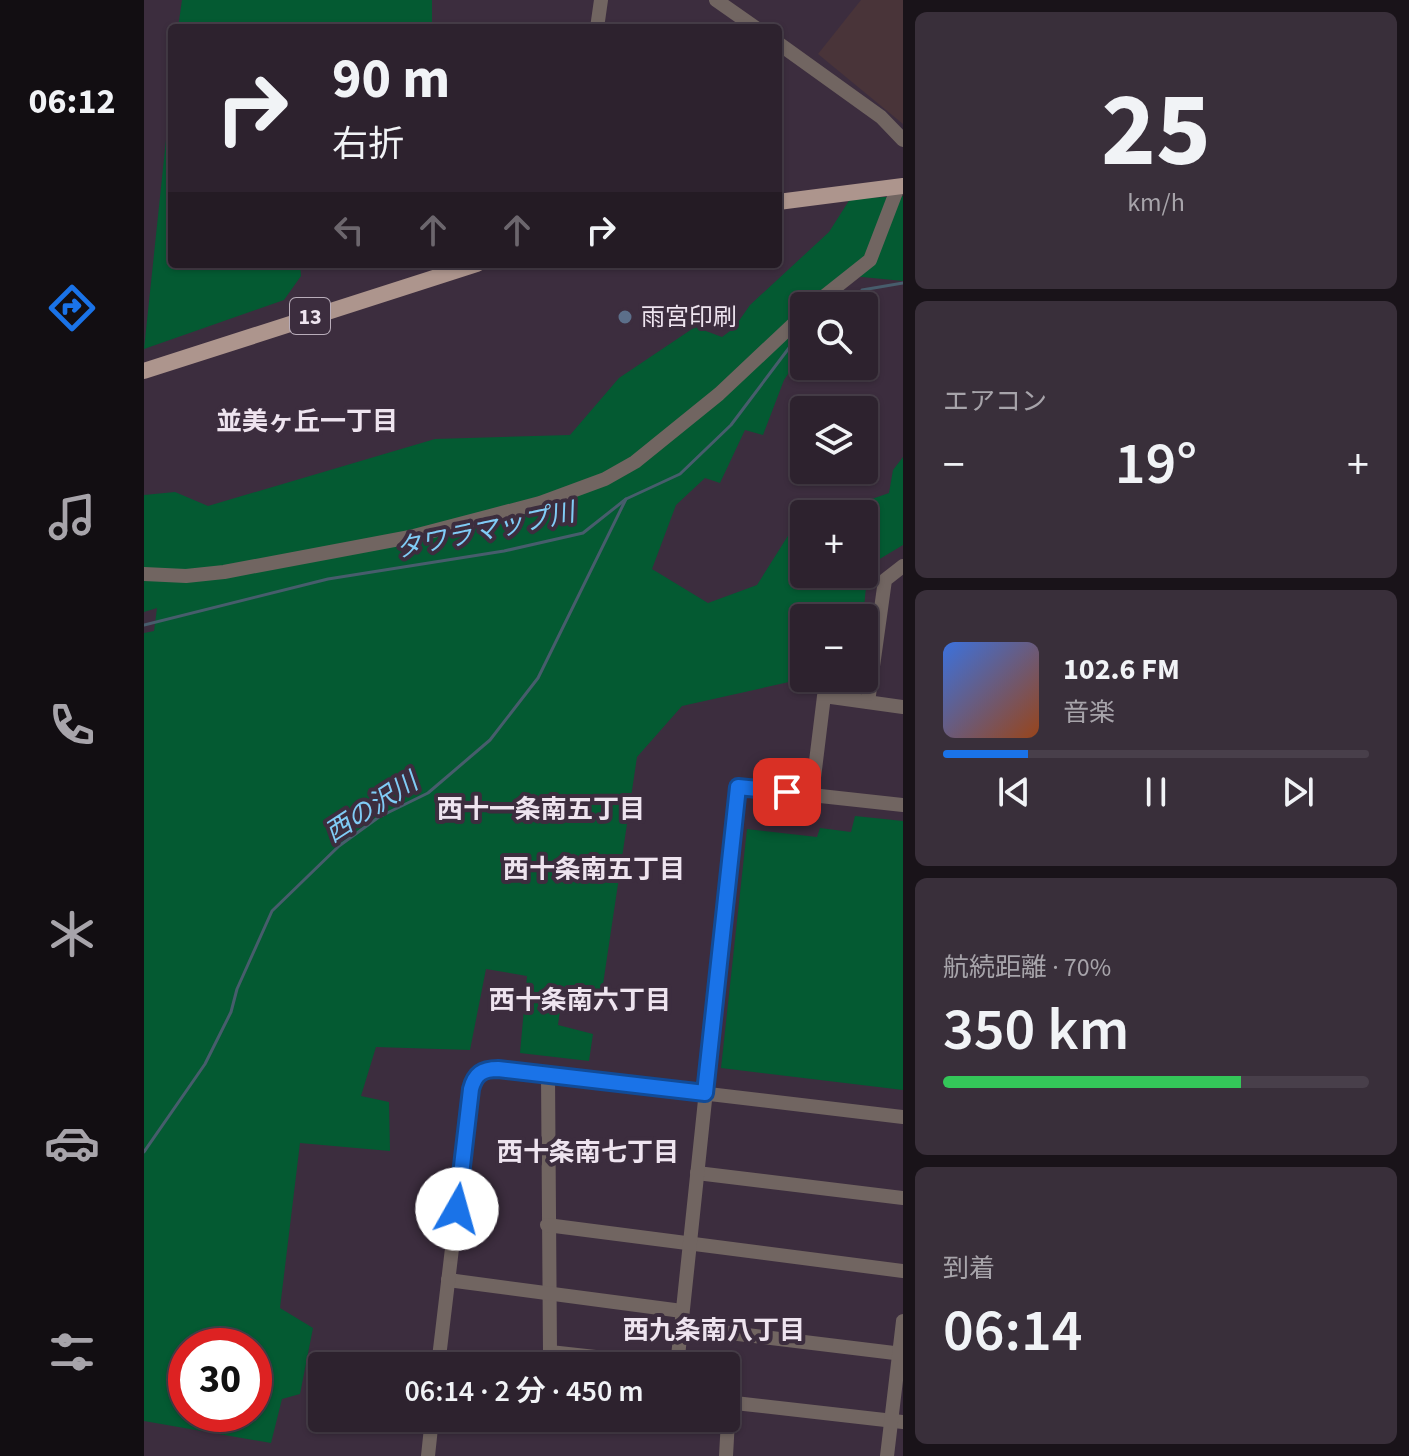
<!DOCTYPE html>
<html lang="ja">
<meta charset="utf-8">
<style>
body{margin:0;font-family:"Source Sans 3","Noto Sans JP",sans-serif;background:#392f3a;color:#f1f3f6;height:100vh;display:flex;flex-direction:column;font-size:30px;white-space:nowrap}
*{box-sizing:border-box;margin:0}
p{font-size:26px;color:#a7a4aa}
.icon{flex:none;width:44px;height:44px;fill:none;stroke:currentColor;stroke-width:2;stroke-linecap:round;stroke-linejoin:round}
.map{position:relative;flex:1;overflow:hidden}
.drawer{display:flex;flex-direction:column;gap:12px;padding:12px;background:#191319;width:506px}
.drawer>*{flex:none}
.top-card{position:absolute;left:24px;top:24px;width:614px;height:244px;border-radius:8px;box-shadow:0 2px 6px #0004,0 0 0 2px #483f4a;background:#2d222e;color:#f1f3f6;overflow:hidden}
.fabs{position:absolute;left:646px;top:292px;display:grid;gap:16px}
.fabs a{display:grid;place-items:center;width:88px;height:88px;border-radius:8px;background:#2d222e;box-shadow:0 2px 6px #0004,0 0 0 2px #483f4a;font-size:40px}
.speed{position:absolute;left:24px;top:1328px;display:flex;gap:16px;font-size:40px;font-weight:700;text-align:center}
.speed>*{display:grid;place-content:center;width:104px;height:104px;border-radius:50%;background:#2d222e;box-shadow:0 2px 6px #0004,0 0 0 2px #483f4a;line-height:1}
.speed .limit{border:12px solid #d22;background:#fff;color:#111}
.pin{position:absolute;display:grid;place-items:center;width:68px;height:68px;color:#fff;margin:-34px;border-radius:16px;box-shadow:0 4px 12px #0006}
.me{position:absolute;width:88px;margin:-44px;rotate:7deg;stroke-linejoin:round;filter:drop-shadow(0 0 6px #0008)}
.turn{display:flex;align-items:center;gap:28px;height:168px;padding:0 32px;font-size:36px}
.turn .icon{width:104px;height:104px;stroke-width:2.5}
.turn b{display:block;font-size:56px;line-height:68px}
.lanes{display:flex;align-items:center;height:76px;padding:0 32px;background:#0003;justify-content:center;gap:40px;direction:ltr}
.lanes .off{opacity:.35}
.big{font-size:60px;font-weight:600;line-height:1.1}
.drawer .tile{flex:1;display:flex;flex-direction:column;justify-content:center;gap:12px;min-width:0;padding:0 28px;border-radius:12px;background:#392f3a}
.drawer .dial{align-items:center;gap:0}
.dial b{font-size:104px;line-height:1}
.song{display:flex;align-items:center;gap:24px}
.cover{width:96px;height:96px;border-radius:12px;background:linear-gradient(135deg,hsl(220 70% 55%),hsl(20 70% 35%))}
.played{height:8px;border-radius:4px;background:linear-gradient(90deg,#1a73e8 20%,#483f4a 20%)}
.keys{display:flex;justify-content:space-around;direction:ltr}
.heat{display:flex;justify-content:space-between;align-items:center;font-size:44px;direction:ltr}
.charge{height:12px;border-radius:6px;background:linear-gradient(90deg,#34c759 70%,#483f4a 0)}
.trip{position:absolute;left:164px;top:1352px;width:432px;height:80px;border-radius:8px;background:#2d222e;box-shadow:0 2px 6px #0004,0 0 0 2px #483f4a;font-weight:600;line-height:80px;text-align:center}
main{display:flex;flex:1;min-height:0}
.menu{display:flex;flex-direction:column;width:144px;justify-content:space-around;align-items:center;background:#120e12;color:#a7a4aa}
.menu .icon{width:56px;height:56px}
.menu .selected{color:#1a73e8}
.menu b{font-size:36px;color:#f1f3f6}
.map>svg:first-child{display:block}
</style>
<main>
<nav class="menu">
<b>06:12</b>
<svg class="icon selected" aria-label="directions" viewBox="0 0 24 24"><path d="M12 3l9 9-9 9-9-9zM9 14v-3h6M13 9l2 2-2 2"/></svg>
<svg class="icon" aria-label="music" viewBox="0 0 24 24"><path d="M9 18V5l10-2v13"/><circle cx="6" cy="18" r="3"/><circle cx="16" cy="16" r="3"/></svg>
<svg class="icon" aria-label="phone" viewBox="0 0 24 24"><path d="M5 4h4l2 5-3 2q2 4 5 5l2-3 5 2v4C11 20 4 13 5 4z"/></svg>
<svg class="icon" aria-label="climate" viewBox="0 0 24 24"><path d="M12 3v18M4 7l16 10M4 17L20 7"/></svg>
<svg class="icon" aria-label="car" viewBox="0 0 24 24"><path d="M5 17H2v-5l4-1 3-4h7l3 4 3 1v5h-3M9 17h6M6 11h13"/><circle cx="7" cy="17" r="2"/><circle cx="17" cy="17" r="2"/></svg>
<svg class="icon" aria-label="filters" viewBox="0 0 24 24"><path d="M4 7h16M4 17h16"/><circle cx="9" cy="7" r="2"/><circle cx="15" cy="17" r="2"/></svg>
</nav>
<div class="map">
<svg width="759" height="1456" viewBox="0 0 759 1456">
<rect width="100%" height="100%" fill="#3c2d3e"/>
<path fill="#493439" d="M717 0H759V124L674 54Z"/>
<g fill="#045a32" fill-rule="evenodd">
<path d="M38 0H288V28H34Z"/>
<path d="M28 83V264H156L157 276 140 300 0 349Z"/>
<path d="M759 196V281L708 276 689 306H660V350L640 380 619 435 601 430 576 483 561 478 532 505 508 569 564 603 613 585 647 531 660 532V574H720V514H698L705 507 745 493 749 470 759 457V545L724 566 719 618H660V678H663L538 706 493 757 458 991 418 994 414 1025 449 1034 445 1061 376 1053 383 976 342 969 326 1050 232 1047 217 1096 245 1102 246 1151 156 1143 136 1308 169 1328 156 1394 138 1399 127 1443 0 1421V633L10 631 13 608 0 612V495L31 492 64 506 291 439 426 435 475 378 551 327 578 337 590 328 606 305 685 232 706 199ZM42 1346H110V1414H42Z"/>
<path d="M711 816 759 821V1090L577 1068 603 829 673 837 676 828 707 832Z"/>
</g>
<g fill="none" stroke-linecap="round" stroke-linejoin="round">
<g stroke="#475d6c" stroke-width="3">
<path d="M718 290 759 283"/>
<path d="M681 304 697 295"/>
<path d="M0 625 184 579 360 551 439 533 482 499 536 474 587 425 660 328"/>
<path d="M0 1152 61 1064 87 1012 93 989 128 911 195 846 235 817 284 793 346 740 394 678 482 499"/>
</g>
<g stroke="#716561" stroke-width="14">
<path d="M572 0 612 28"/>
<path d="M453 28 457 0"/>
<path d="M634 43 737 117 759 140"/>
<path d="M668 306 726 260 754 187"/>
<path d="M0 574 42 576 80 572 266 537 396 503 461 479 491 462 575 394 660 314"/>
<path d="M724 702 741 580 759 566"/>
<path d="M668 794 680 696 759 707"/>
<path d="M404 1076 406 1352 533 1366"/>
<path d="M553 1173 759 1198"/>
<path d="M403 1225 759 1271"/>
<path d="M304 1280 538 1311"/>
<path d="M537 1327 759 1354"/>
<path d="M294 1366 327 1089C331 1074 338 1068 354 1069L759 1117"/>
<path d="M533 1366 594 787 759 805"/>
<path d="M582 1402 759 1422"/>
<path d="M284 1456 288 1418"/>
<path d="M582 1456 585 1402"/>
<path d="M743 1456 759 1321"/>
</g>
<g stroke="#ad958d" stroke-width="16">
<path d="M634 202 759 186"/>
<path d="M0 371 333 264"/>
</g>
</g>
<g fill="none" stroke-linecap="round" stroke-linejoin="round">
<defs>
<path id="route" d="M313 1209 327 1089C331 1074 338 1069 354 1069L561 1093 594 787 643 792"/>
</defs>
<use href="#route" stroke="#114b97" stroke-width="20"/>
<use href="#route" stroke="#1a73e8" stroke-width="14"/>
</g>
<circle fill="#5c6f8a" stroke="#3c2d3e" stroke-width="3" cx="481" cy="317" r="8"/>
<g text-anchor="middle" stroke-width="8" stroke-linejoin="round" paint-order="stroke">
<rect fill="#3c2d3e" stroke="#b9adba" stroke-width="2" x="146" y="298" width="40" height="36" rx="6"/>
<g font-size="22" font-weight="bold" fill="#eee4ef">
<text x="166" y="324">13</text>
</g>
<g font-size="24" fill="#eee4ef" stroke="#3c2d3e" text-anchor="start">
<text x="497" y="325">雨宮印刷</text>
</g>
<g font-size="26" font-weight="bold" fill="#eee4ef" stroke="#3c2d3e">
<text x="163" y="430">並美ヶ丘一丁目</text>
<text x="397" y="818">西十一条南五丁目</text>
<text x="450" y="878">西十条南五丁目</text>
<text x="436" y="1009">西十条南六丁目</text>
<text x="444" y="1161">西十条南七丁目</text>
<text x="570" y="1339">西九条南八丁目</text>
</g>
<g font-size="26" font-style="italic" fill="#80ccf6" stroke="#3c2d3e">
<text transform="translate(341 530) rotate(-12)" y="9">タワラマップ川</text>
<text transform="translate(227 807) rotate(-33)" y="9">西の沢川</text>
</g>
</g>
</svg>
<div class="fabs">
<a><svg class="icon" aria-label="search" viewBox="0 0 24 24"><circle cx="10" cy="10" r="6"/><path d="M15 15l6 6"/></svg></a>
<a><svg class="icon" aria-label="layers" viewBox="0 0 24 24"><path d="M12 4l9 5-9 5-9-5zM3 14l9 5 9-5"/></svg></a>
<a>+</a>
<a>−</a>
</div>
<div class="speed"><div class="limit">30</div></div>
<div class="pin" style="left:643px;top:792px;background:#d93025"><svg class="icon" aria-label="arrive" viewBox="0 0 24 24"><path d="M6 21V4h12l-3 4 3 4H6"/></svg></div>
<svg class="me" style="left:313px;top:1209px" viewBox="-20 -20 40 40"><circle r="19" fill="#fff"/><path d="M0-13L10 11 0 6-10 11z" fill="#1a73e8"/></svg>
<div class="trip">06:14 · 2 分 · 450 m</div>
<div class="top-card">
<div class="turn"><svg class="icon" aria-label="right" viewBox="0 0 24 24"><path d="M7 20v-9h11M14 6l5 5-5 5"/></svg><div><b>90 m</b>右折</div></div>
<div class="lanes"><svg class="icon off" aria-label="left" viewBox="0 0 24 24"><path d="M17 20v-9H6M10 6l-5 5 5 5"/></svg><svg class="icon off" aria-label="ahead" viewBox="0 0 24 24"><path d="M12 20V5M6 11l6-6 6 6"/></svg><svg class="icon off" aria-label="ahead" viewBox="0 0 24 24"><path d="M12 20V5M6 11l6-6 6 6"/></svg><svg class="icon" aria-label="right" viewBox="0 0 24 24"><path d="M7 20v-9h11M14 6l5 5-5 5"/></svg></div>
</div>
</div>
<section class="drawer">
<div class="tile dial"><b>25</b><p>km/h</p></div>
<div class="tile"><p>エアコン</p>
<div class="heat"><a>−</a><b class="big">19°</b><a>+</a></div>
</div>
<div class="tile">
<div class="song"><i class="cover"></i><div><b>102.6 FM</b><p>音楽</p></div></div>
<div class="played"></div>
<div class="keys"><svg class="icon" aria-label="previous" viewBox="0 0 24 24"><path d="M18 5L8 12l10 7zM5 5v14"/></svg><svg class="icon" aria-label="pause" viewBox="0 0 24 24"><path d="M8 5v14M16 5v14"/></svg><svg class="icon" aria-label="next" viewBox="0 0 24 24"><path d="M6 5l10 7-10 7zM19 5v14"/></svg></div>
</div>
<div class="tile"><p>航続距離 · 70%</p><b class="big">350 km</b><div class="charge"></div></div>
<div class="tile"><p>到着</p><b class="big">06:14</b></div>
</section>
</main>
